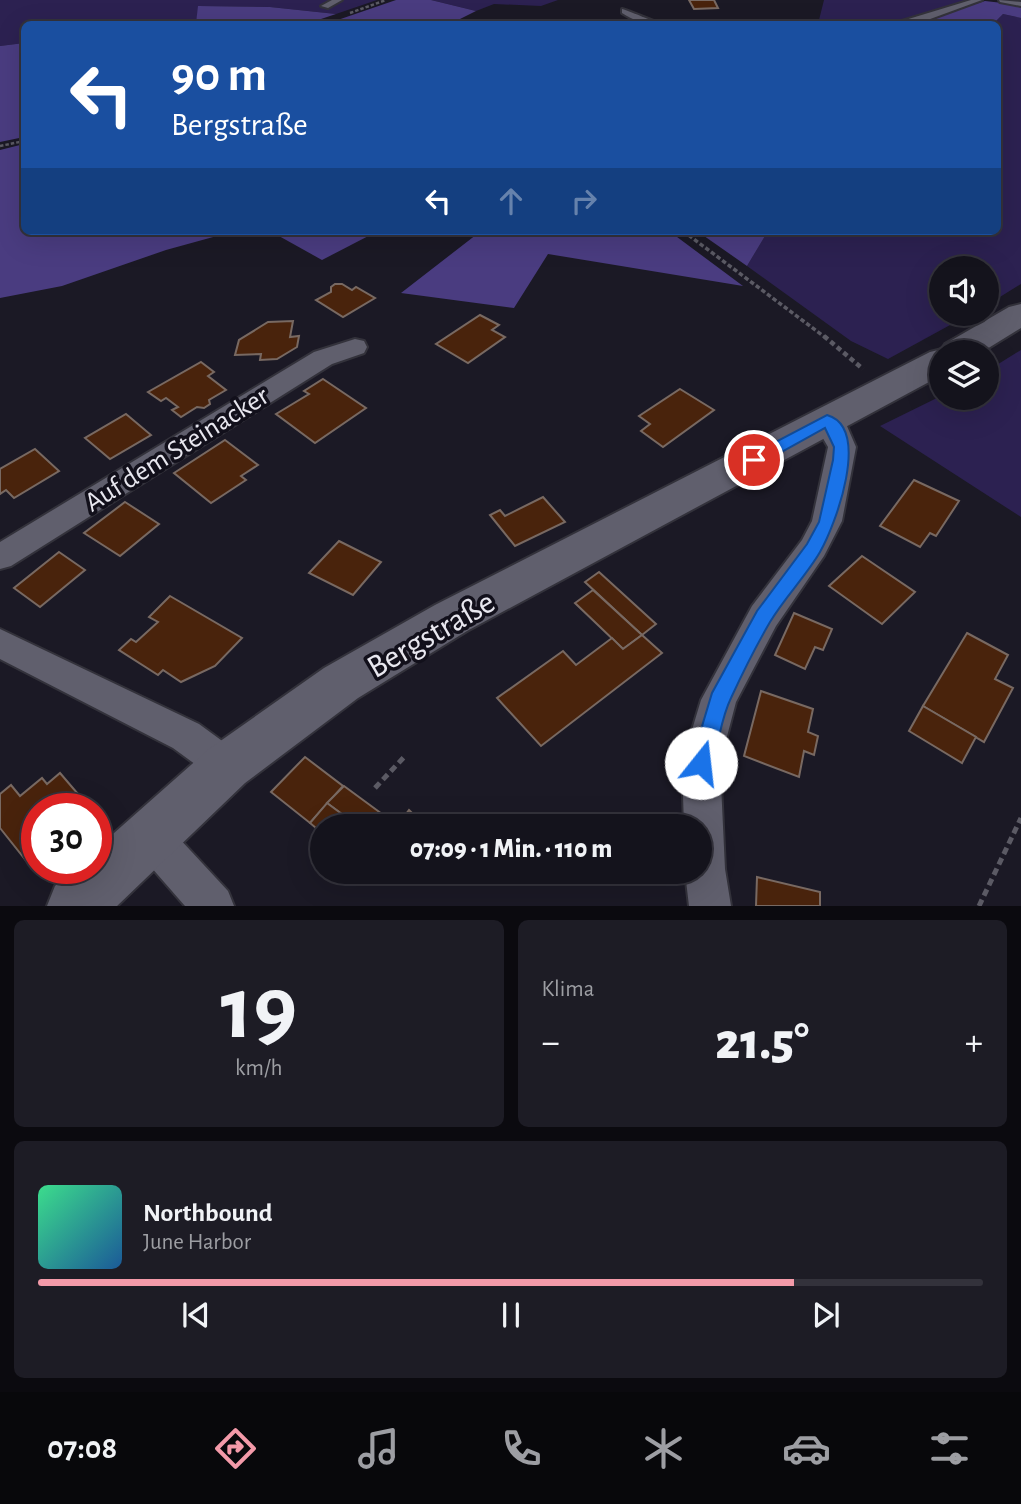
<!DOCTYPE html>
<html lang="de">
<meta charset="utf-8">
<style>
body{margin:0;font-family:"Alegreya Sans",sans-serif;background:#1d1c25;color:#f1f3f6;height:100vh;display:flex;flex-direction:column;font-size:26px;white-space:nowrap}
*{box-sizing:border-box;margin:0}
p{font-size:23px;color:#9d9ea3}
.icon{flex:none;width:38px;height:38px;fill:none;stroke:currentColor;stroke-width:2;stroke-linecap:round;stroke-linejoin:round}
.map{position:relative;height:906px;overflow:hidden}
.drawer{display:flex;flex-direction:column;gap:14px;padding:14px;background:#0b0a0f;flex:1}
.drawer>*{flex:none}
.guide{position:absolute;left:21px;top:21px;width:980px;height:214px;border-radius:10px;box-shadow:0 7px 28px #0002,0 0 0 2px #33323b;background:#1a4fa0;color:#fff;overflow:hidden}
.buttons{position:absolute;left:929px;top:256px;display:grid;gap:14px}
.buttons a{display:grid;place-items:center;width:70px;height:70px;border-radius:50%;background:#14131c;box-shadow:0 7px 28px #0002,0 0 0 2px #33323b;font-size:35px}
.speed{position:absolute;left:21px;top:793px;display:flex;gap:14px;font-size:35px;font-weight:700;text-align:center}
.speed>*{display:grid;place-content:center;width:91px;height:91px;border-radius:50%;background:#14131c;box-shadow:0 7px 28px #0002,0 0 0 2px #33323b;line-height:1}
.speed .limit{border:10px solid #d22;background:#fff;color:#111}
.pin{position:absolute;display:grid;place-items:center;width:60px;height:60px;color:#fff;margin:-30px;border:4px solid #fff;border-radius:50%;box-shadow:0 2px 7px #0007}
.me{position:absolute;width:77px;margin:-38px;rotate:16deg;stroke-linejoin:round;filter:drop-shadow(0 0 5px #0008)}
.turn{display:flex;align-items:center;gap:24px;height:147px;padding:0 35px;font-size:32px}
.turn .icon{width:91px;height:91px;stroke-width:2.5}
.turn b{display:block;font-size:49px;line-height:60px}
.lanes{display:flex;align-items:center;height:66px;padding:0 35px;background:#0003;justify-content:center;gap:35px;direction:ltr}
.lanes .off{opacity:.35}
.big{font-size:52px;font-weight:800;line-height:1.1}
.drawer .widget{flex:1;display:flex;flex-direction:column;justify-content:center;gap:10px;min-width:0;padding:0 24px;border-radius:10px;background:#1d1c25}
.drawer .dial{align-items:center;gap:0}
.dial b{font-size:91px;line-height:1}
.song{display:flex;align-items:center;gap:21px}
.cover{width:84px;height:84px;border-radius:10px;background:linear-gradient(135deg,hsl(150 70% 55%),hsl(210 70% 35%))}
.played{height:7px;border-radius:4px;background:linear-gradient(90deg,#f39aa9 80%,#33323b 80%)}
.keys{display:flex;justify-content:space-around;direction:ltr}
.heat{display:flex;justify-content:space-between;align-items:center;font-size:38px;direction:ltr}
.drawer .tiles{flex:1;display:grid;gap:14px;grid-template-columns:1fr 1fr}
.widget:last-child{grid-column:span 2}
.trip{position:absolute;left:310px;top:814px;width:402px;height:70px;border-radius:35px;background:#14131c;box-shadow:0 7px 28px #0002,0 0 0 2px #33323b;font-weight:800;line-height:70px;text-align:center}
.menu{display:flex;height:112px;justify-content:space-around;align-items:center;background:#08080b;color:#9d9ea3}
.menu .icon{width:49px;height:49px}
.menu .on{color:#f39aa9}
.menu b{font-size:32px;color:#f1f3f6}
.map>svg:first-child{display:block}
</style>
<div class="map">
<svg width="1021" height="906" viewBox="0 0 1021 906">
<rect width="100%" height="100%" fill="#1b1925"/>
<g fill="#2c2151">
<path d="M0 0H377L336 14 270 7 199 6 196 23 182 24H24V43L0 46Z"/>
<path d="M431 0H558L541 6 494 4 476 11Z"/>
<path d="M824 0H970L902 22 818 24Z"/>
<path d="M1003 14 1021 18V284L987 305V268H942V313H972L888 359 851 341 747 266 768 231H998V24H993Z"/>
<path d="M1021 350V517L880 426 941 396 987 397V371Z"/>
</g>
<g fill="#4a3c80">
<path d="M396 0H431L476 11 450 24H326Z"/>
<path d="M985 1 1021 5V18L1003 14 993 24H909Z"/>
<path d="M198 6 270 7 336 14 306 24H182L196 23Z"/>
<path d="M24 43V137L0 142V46Z"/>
<path d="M24 144V231H235L166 250 62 286 0 298V150Z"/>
<path d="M270 231H378L322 260Z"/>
<path d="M481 231H669L743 286 548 254 514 308 401 293Z"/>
<path d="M697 231H768L747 266Z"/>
</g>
<g fill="#49230c" stroke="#786962" stroke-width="2">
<path d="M689 0H714L718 8 694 9Z"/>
<path d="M335 284H342L352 290 356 287 375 298 343 317 316 300 331 292V287Z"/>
<path d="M480 315 499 325 492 330 505 337 468 363 436 344Z"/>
<path d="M293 321 290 337 299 336 297 347 277 359 260 360 261 354 235 355 239 340 268 322Z"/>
<path d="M201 362 214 372 208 376 226 390 209 400 210 404 204 408 197 407 181 417 172 410 178 407 166 398 161 401 148 392Z"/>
<path d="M323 379 366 408 315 443 276 414 309 394 304 391Z"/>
<path d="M680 389 714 410 663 447 641 431 650 424 639 416Z"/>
<path d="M126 414 151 435 110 459 85 438Z"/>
<path d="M225 440 258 465 241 476 246 480 211 503 174 473Z"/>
<path d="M35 449 59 471 14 498 6 490 0 494V469Z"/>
<path d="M914 480 959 501 936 536 930 533 920 547 880 526Z"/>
<path d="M543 497 565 522 515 546 490 515 500 510 505 516Z"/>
<path d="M125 502 159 524 120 556 84 533Z"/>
<path d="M339 541 381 562 353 595 309 573Z"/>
<path d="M59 552 85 570 40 607 14 588Z"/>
<path d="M862 556 915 592 882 624 829 586Z"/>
<path d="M599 572 656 624 642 635 585 582Z"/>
<path d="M593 590 642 635 623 649 575 603Z"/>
<path d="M170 596 242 638 215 666 181 682 163 670 158 675 119 650 131 639 136 642 158 622 149 617Z"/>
<path d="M794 613 832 629 823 650 815 647 805 669 775 655Z"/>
<path d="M967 633 1008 655 995 679 1013 688 984 742 923 706Z"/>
<path d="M642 635 662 653 541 746 497 698 563 651 576 665 612 638 623 649Z"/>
<path d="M761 691 813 709 808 732 818 736 814 755 804 751 799 777 744 756Z"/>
<path d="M923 706 976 737 962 763 909 731Z"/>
<path d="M305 757 343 786 310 823 271 792Z"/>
<path d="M60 773 90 808H37V856L28 863 0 828V794L11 785 20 796 42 778 47 784Z"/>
<path d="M344 786 397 825V826H358L327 803Z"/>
<path d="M327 803 358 826H322V833L310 823Z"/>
<path d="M409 810 425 826H397Z"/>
<path d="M757 877 820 892V906H756Z"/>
</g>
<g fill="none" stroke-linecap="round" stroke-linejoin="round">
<defs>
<g id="service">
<path d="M332 0H342L328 8 321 6Z"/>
<path d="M971 0H982L922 22 892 24Z"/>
<path d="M999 0 1021 2V6L1000 2Z"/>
<path d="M622 9C626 10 656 22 661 24 647 25 634 21 622 13Z"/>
</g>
<g id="minor">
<path d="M355 339 364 341 367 347 364 353 332 364 11 566 0 569V542L314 352Z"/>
<path d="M827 412 837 414 847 426 856 447 842 521 824 556 776 626 736 702 720 763 725 869 731 906H689L685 872H700V826H684L682 763 701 700 752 606 802 540 812 521 828 447 813 421 817 414Z"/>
<path d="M0 629 199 724 240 754 246 766 240 778 227 784 214 778 173 748 0 659Z"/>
<path d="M151 817 165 823 228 891 234 906H185L137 851 131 837 137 823Z"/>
</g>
<path id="secondary" d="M1021 304V328L982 352H942V375L467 631 358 698 245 783 117 906H47L55 886 75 868H96V849L209 749 324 668 435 605 930 352 942 349 945 344 1009 307Z"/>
</defs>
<use href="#service" stroke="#33323b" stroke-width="4"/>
<use href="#minor" stroke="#33323b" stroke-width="4"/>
<use href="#secondary" stroke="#33323b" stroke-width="4"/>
<g stroke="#5b5a64" stroke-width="2.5" stroke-dasharray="3.5 2" stroke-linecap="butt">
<path d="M350 13 386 0"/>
<path d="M0 146 24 141"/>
</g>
<path stroke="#5b5a64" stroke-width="3.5" stroke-dasharray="4.5 2.5" stroke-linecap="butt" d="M683 231 826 338"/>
<path stroke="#5b5a64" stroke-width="4.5" stroke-dasharray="5 3.5" stroke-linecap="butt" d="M824 336 863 369"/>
<g stroke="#5b5a64" stroke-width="5" stroke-dasharray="7 4.5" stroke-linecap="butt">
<path d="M375 788 406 755"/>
<path d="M979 906 1021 818"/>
</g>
<use href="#service" fill="#605f6d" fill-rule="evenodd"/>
<use href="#minor" fill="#605f6d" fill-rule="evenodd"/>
<use href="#secondary" fill="#605f6d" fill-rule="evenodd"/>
</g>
<path fill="#1a73e8" stroke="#114b97" stroke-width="2" d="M827 415C872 428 835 526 820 552 806 576 785 597 770 622 756 646 743 672 731 698 720 720 719 747 709 770L701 773 694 770 691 763 712 693 757 611 807 544 819 522 833 460 834 447 825 428 760 464H749L746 460 749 456Z"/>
<g text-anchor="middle" stroke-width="7" stroke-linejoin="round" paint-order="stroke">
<g font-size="28" fill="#e8e7ef" stroke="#12101b">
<text transform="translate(176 448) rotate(-32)" y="10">Auf dem Steinacker</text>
</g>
<g font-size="33" fill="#e8e7ef" stroke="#12101b">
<text transform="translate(430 633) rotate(-30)" y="12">Bergstraße</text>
</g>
</g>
</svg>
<div class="buttons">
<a><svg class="icon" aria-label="sound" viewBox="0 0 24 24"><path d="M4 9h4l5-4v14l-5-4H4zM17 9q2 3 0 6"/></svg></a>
<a><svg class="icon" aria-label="layers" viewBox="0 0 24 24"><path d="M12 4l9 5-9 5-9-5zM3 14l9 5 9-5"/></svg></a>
</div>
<div class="speed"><div class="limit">30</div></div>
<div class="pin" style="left:754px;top:460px;background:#d93025"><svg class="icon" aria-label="arrive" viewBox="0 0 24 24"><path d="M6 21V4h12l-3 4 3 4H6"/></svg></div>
<svg class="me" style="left:701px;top:763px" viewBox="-20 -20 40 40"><circle r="19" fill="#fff"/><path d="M0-13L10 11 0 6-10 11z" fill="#1a73e8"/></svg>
<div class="trip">07:09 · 1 Min. · 110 m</div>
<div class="guide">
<div class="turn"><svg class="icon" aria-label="left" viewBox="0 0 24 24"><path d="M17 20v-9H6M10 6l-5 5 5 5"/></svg><div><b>90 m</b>Bergstraße</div></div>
<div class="lanes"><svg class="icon" aria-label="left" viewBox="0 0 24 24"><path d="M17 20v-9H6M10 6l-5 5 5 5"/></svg><svg class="icon off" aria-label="ahead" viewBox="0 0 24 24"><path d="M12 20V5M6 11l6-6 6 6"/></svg><svg class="icon off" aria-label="right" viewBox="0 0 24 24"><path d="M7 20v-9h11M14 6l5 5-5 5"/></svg></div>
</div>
</div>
<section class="drawer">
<div class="tiles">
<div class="widget dial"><b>19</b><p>km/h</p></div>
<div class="widget"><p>Klima</p>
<div class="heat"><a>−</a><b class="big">21.5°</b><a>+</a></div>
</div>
<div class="widget">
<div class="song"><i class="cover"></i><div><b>Northbound</b><p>June Harbor</p></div></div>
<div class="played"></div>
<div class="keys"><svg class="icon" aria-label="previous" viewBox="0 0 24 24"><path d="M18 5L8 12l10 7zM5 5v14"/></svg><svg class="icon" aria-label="pause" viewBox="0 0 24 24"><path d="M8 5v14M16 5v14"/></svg><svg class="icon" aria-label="next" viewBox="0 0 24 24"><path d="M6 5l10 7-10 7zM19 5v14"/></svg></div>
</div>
</div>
</section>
<nav class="menu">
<b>07:08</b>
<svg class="icon on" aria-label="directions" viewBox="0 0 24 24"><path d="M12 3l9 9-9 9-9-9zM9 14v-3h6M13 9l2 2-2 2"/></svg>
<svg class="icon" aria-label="music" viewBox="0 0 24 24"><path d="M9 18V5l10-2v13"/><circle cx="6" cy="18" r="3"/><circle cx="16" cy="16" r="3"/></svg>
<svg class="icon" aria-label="phone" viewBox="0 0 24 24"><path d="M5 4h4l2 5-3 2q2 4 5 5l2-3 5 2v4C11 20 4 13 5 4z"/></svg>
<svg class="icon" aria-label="climate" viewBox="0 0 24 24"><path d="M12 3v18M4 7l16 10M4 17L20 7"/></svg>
<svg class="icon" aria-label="car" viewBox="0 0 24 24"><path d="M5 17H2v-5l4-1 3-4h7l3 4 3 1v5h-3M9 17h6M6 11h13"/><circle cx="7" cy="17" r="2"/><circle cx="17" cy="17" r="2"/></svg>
<svg class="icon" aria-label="filters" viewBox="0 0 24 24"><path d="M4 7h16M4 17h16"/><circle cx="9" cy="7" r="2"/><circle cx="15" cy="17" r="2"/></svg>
</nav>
